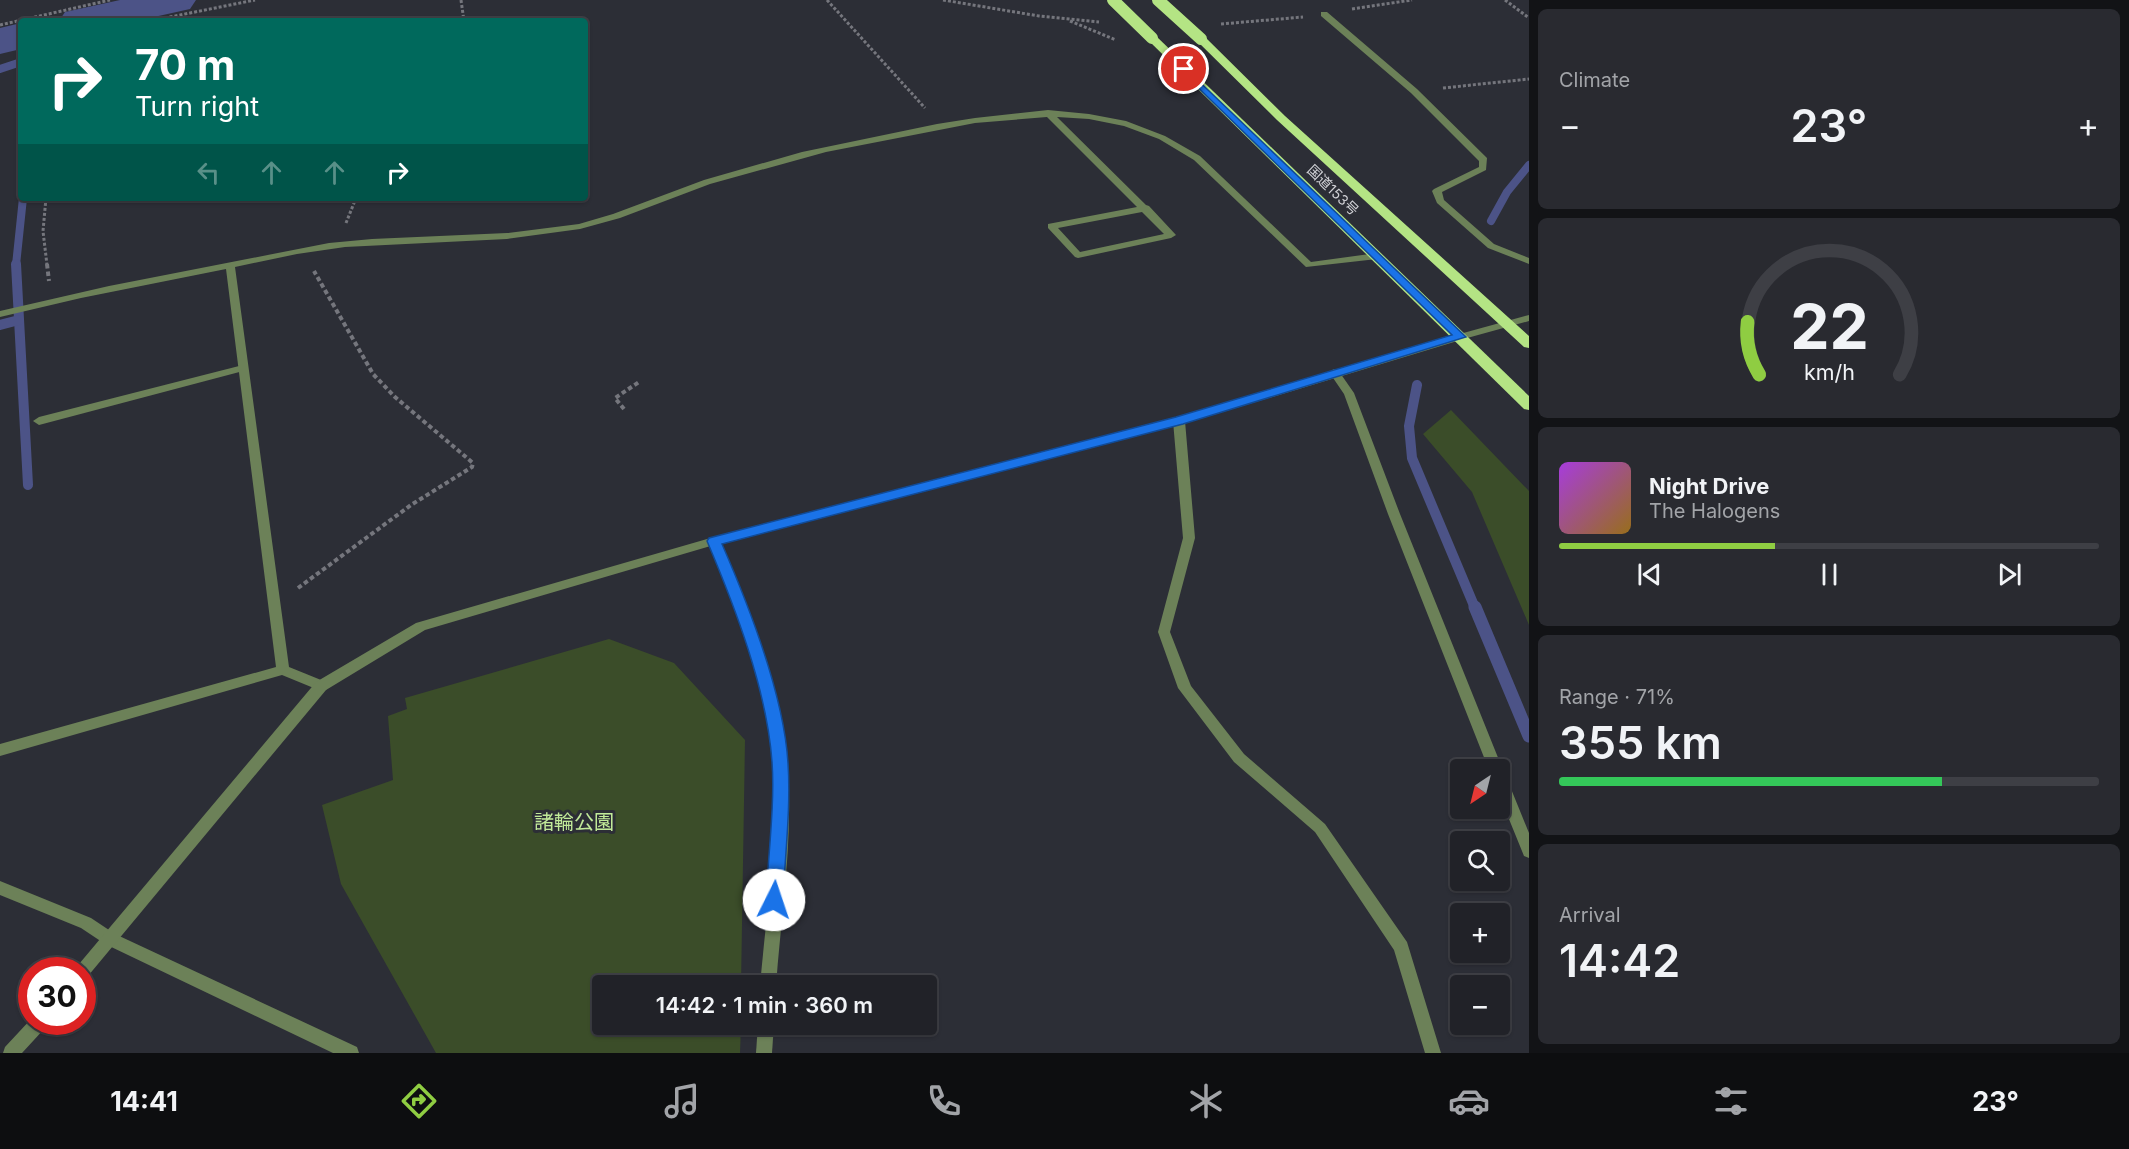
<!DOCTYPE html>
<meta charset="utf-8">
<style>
body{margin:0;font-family:Inter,"Noto Sans JP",sans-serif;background:#292a30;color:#f1f3f6;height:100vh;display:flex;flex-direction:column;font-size:22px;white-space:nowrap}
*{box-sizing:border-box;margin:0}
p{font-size:20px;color:#a2a4a8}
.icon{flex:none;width:33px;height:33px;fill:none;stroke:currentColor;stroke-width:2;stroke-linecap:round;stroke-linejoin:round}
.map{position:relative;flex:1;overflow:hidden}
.side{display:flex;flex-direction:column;gap:9px;padding:9px;background:#121316;width:600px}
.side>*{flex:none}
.hud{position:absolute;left:18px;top:18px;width:570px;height:183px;border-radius:6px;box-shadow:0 2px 4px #0004,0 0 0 2px #3e3f45;background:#00695c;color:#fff;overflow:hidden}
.needle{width:39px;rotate:215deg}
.fabs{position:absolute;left:1450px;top:759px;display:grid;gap:12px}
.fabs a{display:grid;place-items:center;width:60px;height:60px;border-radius:6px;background:#212228;box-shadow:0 2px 4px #0004,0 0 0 2px #3e3f45;font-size:30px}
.speed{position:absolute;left:18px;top:957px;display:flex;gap:12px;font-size:30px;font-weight:700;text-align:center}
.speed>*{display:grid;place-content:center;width:78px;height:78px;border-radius:50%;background:#212228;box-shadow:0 2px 4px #0004,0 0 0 2px #3e3f45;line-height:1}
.speed .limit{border:9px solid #d22;background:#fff;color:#111}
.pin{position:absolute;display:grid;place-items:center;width:51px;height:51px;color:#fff;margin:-26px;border:3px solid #fff;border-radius:50%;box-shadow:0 2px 6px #0007}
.me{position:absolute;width:66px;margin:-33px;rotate:4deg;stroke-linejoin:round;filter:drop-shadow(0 0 4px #0008)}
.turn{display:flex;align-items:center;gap:21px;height:126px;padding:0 18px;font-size:27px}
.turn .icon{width:78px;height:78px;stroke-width:2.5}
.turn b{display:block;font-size:42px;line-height:51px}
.lanes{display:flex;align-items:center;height:57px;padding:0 18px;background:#0003;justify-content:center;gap:30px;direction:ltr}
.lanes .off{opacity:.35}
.big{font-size:45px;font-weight:600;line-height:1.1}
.side .widget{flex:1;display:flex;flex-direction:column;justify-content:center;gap:9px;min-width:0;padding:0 21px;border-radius:9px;background:#292a30}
.side .dial{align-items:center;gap:0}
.dial svg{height:156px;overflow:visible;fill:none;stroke:#3e3f45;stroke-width:7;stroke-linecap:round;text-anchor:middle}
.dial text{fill:#f1f3f6;stroke:none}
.song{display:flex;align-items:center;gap:18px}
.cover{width:72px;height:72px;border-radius:9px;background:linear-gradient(135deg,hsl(280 70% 55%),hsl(40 70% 35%))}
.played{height:6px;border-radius:3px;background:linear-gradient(90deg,#8fcd42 40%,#3e3f45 40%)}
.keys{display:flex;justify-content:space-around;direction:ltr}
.heat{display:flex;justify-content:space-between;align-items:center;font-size:33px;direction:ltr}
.charge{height:9px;border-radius:4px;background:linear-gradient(90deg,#34c759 71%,#3e3f45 0)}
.trip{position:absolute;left:592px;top:975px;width:345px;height:60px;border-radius:6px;background:#212228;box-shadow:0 2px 4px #0004,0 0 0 2px #3e3f45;font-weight:600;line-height:60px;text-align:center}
.tab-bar{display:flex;height:96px;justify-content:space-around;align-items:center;background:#0d0e10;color:#a2a4a8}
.tab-bar .icon{width:42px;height:42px}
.tab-bar .active{color:#8fcd42}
.tab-bar b{font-size:27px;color:#f1f3f6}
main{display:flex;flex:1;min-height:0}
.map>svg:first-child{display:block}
</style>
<main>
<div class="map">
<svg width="1529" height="1053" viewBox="0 0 1529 1053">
<rect width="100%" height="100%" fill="#2c2e36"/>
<g fill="#3b4d29">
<path d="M1451 410 1529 491V625L1472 492 1423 434Z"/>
<path d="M609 639 674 663 745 740 741 985 603 986V1024L741 1025 740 1053H436L341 884 322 805 393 780 388 716 407 709 405 698Z"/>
</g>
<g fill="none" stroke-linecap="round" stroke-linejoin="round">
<g stroke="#4c5387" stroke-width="8">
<path d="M0 69 21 62"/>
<path d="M1491 221 1507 192 1529 165"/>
<path d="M16 265 23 198"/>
</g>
<g stroke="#4c5387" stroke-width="10">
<path d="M16 264 28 485"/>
<path d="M0 325 19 320"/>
<path d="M1417 385 1409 426 1412 458 1475 608"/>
</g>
<path stroke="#4c5387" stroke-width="13" d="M1475 607 1529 736"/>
<g fill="#4c5387" fill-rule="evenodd">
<path d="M120 0H196L190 9 136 21H59L65 12Z"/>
<path d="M21 23V49L0 54V28Z"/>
</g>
<g stroke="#75767d" stroke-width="3" stroke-dasharray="3 2" stroke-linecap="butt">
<path d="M461 0 464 21"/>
<path d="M827 0 925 108"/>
<path d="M943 0 1039 16 1099 22"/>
<path d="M1505 0 1529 18"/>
<path d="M1352 9 1412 0"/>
<path d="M150 21 255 0"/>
<path d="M1070 21 1116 40"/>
<path d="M1221 24 1303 17"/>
<path d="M0 25 110 0"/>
<path d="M1443 88 1529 79"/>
<path d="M46 198 43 231 47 265"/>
<path d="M346 223 356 198"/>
</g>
<g stroke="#75767d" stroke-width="4" stroke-dasharray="4.5 3" stroke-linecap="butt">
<path d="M47 264 49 281"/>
<path d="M624 409 615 398 639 382"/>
<path d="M298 588 411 505 472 467 473 463 395 397 373 374 314 271"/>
</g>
<path fill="#6c8158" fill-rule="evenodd" d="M243 365 247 366 248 368 247 370 39 425 33 421 39 417Z"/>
<g fill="#6c8158" fill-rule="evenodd">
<path d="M1321 12H1327L1417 89 1487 158 1486 170 1442 192 1444 200 1494 244 1529 258V264L1488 248 1437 203 1432 191 1434 189 1479 167V161L1411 93 1321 16Z"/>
<path d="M1048 110 1089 114 1126 121 1165 136 1200 156 1311 262 1377 253 1382 256 1377 259 1306 267 1194 160 1159 139 1124 126 1089 119 1057 117 1146 205 1149 206 1176 235 1171 238 1078 258 1075 257 1048 228V224L1137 207 1047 117 975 123 826 152 710 184 620 218 580 229 507 239 345 247 297 254 235 267 289 667 326 682 328 686 326 690 321 691 282 675 0 756V744L276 667 226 269 81 298 0 317V311L109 286 329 243 372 239 507 233 579 224 613 214 704 180 802 152 937 124 975 118ZM1142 212 1164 234 1080 252 1058 228Z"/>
<path d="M1529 315V321L1460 340 1455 337 1456 335Z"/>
<path d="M1334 369 1338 370 1354 393 1400 514 1503 770 1501 773 1505 775 1507 779 1529 833V858L1524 856 1500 797V770H1489L1388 514 1344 394 1329 372Z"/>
<path d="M1179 417 1185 421 1195 538 1170 632 1191 686 1244 754 1325 824 1407 942 1441 1053H1425L1394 950 1315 832 1234 762 1178 688 1158 632 1183 538 1173 421Z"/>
<path d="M714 537 720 541C747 604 774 668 784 735 797 818 782 903 776 986H760C767 903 782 818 770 736 761 668 734 604 708 541Z"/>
<path d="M0 881 91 918 115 934 357 1047 359 1053H333L105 944 81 928 0 895Z"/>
<path d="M758 1024H774L772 1053H756Z"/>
</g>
<g fill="#6c8158" fill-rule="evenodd">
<path d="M1460 334 1464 335 1465 337 1464 339 1183 424 714 545 425 630 326 690 88 976 82 978V970H74L316 682 416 623 714 537 1177 418Z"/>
<path d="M32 1018V1022H47L45 1028 22 1053H3L5 1047Z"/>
</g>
<g fill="#b4e484" fill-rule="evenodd">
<path d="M1148 36H1156L1529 396V410L1524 409 1148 40Z"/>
<path d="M1197 37H1205L1285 116 1529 336V348L1524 347 1277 120 1197 41Z"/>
</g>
<g stroke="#b4e484" stroke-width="12">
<path d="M1113 0 1152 38"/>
<path d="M1158 0 1201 39"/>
</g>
</g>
<path fill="#1a73e8" stroke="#114b97" stroke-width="1.5" d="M1184 67 1466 337 1183 424 722 544C749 606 784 696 788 763 791 808 785 855 783 900L780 905 774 908 768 905 766 900C768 857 775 803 772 762 767 690 735 607 707 541L709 538 1176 417 1452 335 1181 71 1179 69Z"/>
<g text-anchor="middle" stroke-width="6" stroke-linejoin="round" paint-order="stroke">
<g font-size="14" fill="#d1d2d7" stroke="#2c2e36">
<text transform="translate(1333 190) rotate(44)" y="5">国道153号</text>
</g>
<g font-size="20" fill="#c1ea99" stroke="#2c2e36">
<text x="574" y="829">諸輪公園</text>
</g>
</g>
</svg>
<div class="fabs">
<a><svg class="needle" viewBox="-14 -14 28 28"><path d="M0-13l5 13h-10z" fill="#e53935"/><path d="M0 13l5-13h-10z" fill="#a2a4a8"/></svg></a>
<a><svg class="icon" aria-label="search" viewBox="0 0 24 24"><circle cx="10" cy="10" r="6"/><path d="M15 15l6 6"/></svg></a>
<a>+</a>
<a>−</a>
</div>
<div class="speed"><div class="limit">30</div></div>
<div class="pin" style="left:1184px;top:69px;background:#d93025"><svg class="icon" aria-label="arrive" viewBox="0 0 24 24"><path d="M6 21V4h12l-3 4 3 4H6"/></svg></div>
<svg class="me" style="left:774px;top:900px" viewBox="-20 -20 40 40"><circle r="19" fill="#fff"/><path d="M0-13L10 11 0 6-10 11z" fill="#1a73e8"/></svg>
<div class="trip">14:42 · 1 min · 360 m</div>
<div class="hud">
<div class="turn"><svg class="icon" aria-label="right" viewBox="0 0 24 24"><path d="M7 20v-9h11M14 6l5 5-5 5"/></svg><div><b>70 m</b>Turn right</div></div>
<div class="lanes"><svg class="icon off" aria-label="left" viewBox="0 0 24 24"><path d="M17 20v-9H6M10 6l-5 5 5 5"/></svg><svg class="icon off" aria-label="ahead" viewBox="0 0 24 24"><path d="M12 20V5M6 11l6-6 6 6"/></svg><svg class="icon off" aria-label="ahead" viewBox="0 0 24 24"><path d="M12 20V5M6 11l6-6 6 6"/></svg><svg class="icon" aria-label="right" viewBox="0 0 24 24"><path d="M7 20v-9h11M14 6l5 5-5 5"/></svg></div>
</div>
</div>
<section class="side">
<div class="widget"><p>Climate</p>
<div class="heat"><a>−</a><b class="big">23°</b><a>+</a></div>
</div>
<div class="widget dial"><svg viewBox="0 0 100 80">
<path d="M14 69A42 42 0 1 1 86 69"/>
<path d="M14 69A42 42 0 0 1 8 42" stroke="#8fcd42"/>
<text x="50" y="56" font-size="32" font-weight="700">22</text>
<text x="50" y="72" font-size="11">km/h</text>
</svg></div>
<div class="widget">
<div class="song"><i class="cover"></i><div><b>Night Drive</b><p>The Halogens</p></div></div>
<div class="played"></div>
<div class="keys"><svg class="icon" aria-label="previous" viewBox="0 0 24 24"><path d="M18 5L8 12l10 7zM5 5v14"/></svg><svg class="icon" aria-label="pause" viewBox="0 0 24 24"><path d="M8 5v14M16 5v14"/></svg><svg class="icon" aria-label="next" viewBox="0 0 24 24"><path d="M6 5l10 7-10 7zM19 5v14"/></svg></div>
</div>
<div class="widget"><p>Range · 71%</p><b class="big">355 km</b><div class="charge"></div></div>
<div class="widget"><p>Arrival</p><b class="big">14:42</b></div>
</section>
</main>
<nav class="tab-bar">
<b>14:41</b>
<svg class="icon active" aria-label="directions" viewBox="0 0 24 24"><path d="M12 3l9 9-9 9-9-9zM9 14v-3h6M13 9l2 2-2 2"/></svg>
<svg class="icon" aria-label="music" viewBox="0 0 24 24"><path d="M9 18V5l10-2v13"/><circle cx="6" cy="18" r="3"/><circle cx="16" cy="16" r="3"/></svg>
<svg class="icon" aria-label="phone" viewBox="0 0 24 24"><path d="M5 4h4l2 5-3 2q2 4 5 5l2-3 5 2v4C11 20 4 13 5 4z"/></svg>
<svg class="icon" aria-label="climate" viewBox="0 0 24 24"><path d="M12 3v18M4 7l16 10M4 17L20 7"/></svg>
<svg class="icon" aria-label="car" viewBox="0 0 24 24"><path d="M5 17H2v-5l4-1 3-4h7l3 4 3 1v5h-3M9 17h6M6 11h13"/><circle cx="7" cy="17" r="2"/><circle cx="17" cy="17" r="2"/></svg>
<svg class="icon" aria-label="filters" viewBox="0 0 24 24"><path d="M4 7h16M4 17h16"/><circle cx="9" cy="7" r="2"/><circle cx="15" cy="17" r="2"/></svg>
<b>23°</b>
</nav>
